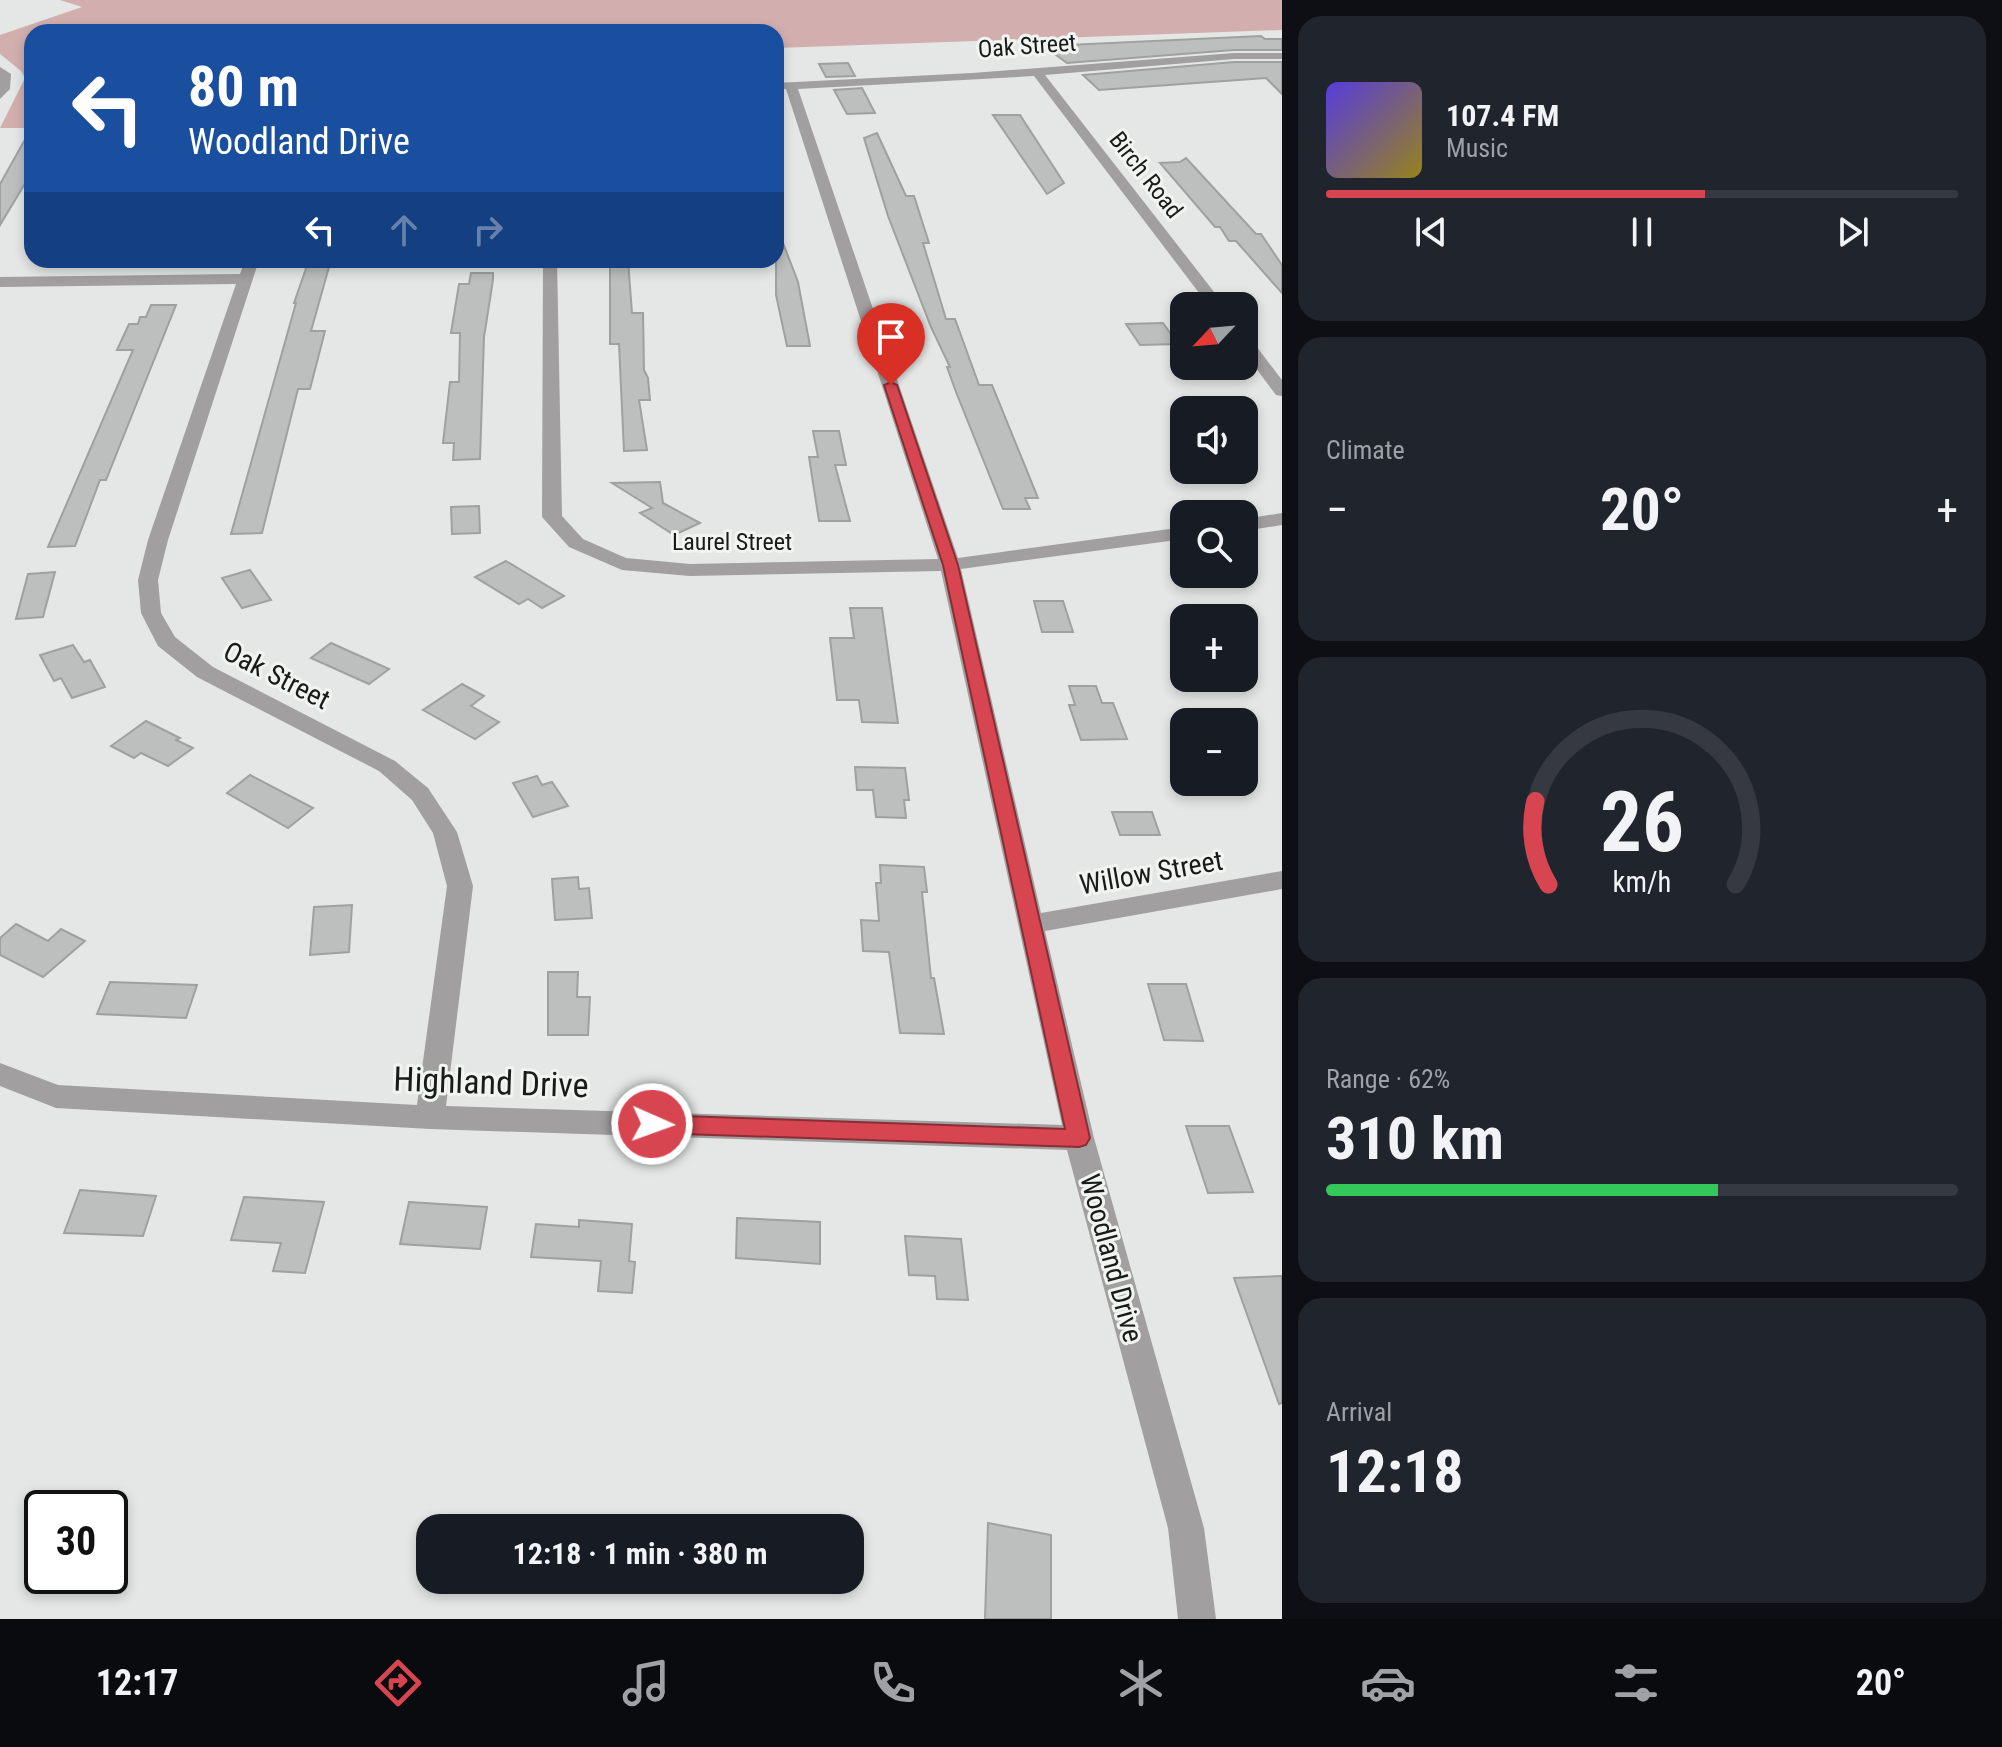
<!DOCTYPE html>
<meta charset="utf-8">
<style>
body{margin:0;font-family:"Roboto Condensed",sans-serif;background:#20242c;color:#f1f3f6;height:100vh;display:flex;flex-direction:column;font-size:30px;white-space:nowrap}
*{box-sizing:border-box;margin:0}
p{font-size:26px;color:#9ea1a6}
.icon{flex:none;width:44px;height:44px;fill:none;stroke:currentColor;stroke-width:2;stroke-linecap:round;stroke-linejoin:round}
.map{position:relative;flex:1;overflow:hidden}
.panel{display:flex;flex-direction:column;gap:16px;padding:16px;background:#0d0f14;width:720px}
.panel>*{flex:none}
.guide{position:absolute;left:24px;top:24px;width:760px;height:244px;border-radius:24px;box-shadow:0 4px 12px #0003;background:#1a4fa0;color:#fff;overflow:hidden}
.needle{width:52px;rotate:244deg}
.buttons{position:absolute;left:1170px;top:292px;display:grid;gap:16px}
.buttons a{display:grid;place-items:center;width:88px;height:88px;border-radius:16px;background:#171b24;box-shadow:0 4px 12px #0003;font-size:40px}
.speed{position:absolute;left:24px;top:1490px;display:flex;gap:16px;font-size:40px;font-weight:700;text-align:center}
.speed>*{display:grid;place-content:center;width:104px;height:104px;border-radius:50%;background:#171b24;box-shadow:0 4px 12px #0003;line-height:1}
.speed .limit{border:4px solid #111;border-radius:12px;background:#fff;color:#111}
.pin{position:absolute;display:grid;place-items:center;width:68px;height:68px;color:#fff;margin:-82px -34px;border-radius:50% 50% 50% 0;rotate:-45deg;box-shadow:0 0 8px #0007}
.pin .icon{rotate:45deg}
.me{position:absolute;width:88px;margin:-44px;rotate:92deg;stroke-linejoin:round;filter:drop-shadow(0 0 6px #0008)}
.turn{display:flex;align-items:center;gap:28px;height:168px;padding:0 32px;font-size:36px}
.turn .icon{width:104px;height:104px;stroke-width:2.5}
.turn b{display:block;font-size:56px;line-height:68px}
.lanes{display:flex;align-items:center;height:76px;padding:0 32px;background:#0003;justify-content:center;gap:40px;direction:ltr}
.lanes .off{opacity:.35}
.big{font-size:60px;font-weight:700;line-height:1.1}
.panel .card{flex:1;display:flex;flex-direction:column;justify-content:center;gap:12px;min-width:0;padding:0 28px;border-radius:24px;background:#20242c}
.panel .dial{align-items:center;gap:0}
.dial svg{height:208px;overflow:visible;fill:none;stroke:#363941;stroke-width:7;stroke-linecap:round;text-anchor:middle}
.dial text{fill:#f1f3f6;stroke:none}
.song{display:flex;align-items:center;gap:24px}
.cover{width:96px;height:96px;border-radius:12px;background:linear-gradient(135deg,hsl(250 70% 55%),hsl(50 70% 35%))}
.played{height:8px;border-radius:4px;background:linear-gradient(90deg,#d64550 60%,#363941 60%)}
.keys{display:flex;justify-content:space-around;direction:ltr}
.heat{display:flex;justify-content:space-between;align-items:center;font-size:44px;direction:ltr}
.charge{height:12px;border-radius:6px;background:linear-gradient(90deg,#34c759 62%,#363941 0)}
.trip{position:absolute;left:416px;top:1514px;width:448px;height:80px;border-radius:24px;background:#171b24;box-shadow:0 4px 12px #0003;font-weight:700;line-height:80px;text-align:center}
.tab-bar{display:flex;height:128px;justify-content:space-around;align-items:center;background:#090b0e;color:#9ea1a6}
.tab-bar .icon{width:56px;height:56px}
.tab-bar .active{color:#d64550}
.tab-bar b{font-size:36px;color:#f1f3f6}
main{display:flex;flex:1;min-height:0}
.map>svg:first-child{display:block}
</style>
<main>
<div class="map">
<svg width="1282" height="1619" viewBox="0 0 1282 1619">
<rect width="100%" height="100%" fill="#e4e7e5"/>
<path fill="#d2afae" d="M60 0H1282V30L776 48V32H32V128H0L25 78 21 71 0 54V35L82 7Z"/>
<g fill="#bcbfbd" stroke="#9ea19f" stroke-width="2">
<path d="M1261 36 1265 39H1282V50H1234L1067 63 1044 46Z"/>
<path d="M1234 62H1282V94L1266 78 1099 90 1083 75Z"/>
<path d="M848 63 855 76 826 77 819 64Z"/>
<path d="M862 88 875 113 847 114 834 90Z"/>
<path d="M993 115H1020L1064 183 1047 194Z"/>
<path d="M32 127V172L0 225V184Z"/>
<path d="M877 133 906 196H914L929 243H923L946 319H955L979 385H992L1038 498H1025L1030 509H1003L956 392 947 367H950L931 327 888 216 864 138Z"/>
<path d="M1186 158 1256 234H1261L1282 265V293L1236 241H1229L1220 227H1215L1160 163 1180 162Z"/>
<path d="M778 230 798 282 810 346H787L776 295V231Z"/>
<path d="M309 260H331L311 331H325L310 389H298L262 533 231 534 296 303H294Z"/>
<path d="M610 260H628L632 313H643L644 370 648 378 650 400H639L647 450 624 451 619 344H610Z"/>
<path d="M471 273H493V280L484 337 480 459 453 460 454 443H443L450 382H459L460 333H451L459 284H469Z"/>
<path d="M151 305H176L106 480H100L75 546 48 547 133 350H117L129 324H138L140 317H146Z"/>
<path d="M1163 323 1178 344 1140 345 1126 324Z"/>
<path d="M813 431H839L846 465H835L850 521H819L809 457H818Z"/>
<path d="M660 482 663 503 700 523 674 535 640 513 652 508 612 483Z"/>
<path d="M479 506 480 533 452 534 451 507Z"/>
<path d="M506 561 564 596 542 608 528 599 519 604 475 577Z"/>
<path d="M250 570 271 600 242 608 222 578Z"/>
<path d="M55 572 43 617 16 619 28 574Z"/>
<path d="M1034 601H1063L1073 632H1042Z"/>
<path d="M850 608H882L898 723 862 722 859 700H837L830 638H854Z"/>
<path d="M331 643 389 669 369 684 311 658Z"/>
<path d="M73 645 84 662 90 660 105 687 72 698 61 678 54 681 40 655Z"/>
<path d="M462 684 484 696 471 706 499 722 475 739 423 710Z"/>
<path d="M1069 686H1096L1102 703H1113L1127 739 1081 740 1069 705H1075Z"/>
<path d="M146 721 180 738 176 740 193 748 168 766 141 753 134 758 111 746Z"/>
<path d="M855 767 905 768 909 800H904L906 818 876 817 873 790H857Z"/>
<path d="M250 775 313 808 288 828 227 793Z"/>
<path d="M537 776 542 785 552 782 568 806 533 817 513 783Z"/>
<path d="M1112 812H1152L1160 835H1120Z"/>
<path d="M880 865 924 867 927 892H922L931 978H934L944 1034 900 1033 889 952 863 951 861 920 879 921 876 883H881Z"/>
<path d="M578 877 579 889 589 888 592 918 555 920 552 879Z"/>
<path d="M352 905 349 952 310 955 314 907Z"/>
<path d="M16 924 48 941 61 929 85 941 43 977 0 955V938Z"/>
<path d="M548 972H578L577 997H590L588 1035H548Z"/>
<path d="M110 982 197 985 186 1018 97 1014Z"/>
<path d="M1148 984H1186L1203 1041 1164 1040Z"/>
<path d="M1186 1126H1229L1253 1192 1208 1193Z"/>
<path d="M80 1190 156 1196 143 1236 64 1233Z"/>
<path d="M244 1197 324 1202 305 1273 273 1271 281 1243 231 1240Z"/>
<path d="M409 1202 487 1207 480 1249 400 1244Z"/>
<path d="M737 1218 820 1222V1264L736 1258Z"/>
<path d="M579 1220 632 1224 629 1261 635 1262 632 1293 598 1291 601 1261 531 1257 536 1224 579 1227Z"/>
<path d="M905 1236 961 1239 968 1300 937 1299 935 1276 909 1275Z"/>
<path d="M1282 1276V1403L1279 1404 1234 1278Z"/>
<path d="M988 1523 1051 1535V1619H985Z"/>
</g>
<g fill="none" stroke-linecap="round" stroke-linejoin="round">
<g fill="#a19f9f" fill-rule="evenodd">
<path d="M1234 53H1282V59H1234L1045 75 1225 306H1209L1034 76 798 89 958 558 1184 527V539L961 569 1041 913 1282 871V889L1045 931 1094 1138 1204 1528 1216 1619H1178L1168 1528 1067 1150 430 1129 56 1108 0 1086V1063L58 1085 417 1105 447 886 433 833 412 800 379 771 197 677 158 646 141 613 138 580 148 540 236 284 0 287V277L240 274 245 260H259L168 540 158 580 161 613 175 637 213 667 395 761 428 788 457 832 473 886 446 1106 1062 1125 941 571 690 576 622 570 569 547 542 517 543 260H557L562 516 583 539 626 558 690 564 938 559 786 89H776V83L972 73Z"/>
<path d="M0 67 11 74 10 89 0 99Z"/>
<path d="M1244 336 1250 338 1282 380V396L1276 395 1244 352Z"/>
<path d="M1282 513V525L1244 531V519Z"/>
</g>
</g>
<path fill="#d64550" stroke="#8b2d34" stroke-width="2" d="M891 382 897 385 958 565 1090 1138 1086 1145 1079 1147 652 1133 644 1131 641 1124 644 1118 652 1115 1065 1129 943 565 884 385Z"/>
<g text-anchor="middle" stroke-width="6" stroke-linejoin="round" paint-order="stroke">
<g font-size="24" fill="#191a1a" stroke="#f1f5f2">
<text transform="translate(1027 46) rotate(-4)" y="8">Oak Street</text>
<text transform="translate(1146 175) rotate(52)" y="8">Birch Road</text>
<text x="732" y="550">Laurel Street</text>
</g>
<g font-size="28" fill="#191a1a" stroke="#f1f5f2">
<text transform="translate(277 675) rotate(27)" y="10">Oak Street</text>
<text transform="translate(1151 872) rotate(-10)" y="10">Willow Street</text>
<text transform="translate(1112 1258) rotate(75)" y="10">Woodland Drive</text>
</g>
<g font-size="34" fill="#191a1a" stroke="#f1f5f2">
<text transform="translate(491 1082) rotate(2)" y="12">Highland Drive</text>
</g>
</g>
</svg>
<div class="buttons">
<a><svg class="needle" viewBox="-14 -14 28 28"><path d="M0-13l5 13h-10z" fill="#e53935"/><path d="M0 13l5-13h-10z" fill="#9ea1a6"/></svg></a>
<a><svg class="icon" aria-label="sound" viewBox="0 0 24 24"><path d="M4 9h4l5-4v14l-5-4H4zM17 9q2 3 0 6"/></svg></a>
<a><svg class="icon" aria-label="search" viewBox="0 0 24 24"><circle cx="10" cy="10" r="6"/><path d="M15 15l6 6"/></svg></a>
<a>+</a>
<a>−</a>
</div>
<div class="speed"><div class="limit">30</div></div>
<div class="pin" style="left:891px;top:385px;background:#d93025"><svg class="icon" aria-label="arrive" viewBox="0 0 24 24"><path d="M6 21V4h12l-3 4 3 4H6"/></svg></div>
<svg class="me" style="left:652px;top:1124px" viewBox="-20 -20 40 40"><circle r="17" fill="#d64550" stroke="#fff" stroke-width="3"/><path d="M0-11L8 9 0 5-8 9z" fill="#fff"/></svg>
<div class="trip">12:18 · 1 min · 380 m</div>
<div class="guide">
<div class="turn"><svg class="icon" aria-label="left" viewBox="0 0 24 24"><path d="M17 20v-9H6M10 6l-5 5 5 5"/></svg><div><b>80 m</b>Woodland Drive</div></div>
<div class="lanes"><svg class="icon" aria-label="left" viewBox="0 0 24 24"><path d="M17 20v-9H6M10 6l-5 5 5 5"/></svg><svg class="icon off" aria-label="ahead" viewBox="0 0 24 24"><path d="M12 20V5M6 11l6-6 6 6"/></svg><svg class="icon off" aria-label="right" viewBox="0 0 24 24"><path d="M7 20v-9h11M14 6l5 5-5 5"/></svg></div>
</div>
</div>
<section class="panel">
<div class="card">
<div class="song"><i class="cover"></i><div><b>107.4 FM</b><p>Music</p></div></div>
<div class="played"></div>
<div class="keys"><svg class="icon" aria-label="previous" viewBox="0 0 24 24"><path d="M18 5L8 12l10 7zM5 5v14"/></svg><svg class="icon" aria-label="pause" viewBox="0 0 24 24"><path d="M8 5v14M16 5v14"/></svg><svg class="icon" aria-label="next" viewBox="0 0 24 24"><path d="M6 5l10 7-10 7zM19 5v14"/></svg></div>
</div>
<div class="card"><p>Climate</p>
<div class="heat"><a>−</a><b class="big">20°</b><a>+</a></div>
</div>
<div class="card dial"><svg viewBox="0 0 100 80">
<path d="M14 69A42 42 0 1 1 86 69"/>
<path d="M14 69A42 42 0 0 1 9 37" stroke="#d64550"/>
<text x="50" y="56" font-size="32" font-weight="700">26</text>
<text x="50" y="72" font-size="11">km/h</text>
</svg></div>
<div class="card"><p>Range · 62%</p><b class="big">310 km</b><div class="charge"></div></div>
<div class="card"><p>Arrival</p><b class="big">12:18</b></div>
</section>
</main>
<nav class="tab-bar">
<b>12:17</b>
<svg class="icon active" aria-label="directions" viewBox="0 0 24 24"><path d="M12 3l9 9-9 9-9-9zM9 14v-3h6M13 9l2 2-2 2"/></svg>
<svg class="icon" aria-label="music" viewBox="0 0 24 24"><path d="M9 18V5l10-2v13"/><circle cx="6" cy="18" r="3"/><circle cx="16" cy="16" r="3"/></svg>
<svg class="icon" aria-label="phone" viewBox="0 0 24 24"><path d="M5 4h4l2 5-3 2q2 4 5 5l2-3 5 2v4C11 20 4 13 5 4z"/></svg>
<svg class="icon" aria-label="climate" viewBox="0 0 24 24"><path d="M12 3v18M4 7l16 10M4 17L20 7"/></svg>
<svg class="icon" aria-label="car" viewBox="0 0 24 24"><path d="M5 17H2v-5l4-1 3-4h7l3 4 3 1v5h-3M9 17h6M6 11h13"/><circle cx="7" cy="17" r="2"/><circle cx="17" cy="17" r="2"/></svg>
<svg class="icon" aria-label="filters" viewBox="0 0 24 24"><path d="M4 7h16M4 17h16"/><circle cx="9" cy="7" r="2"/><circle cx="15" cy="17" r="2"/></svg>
<b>20°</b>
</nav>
